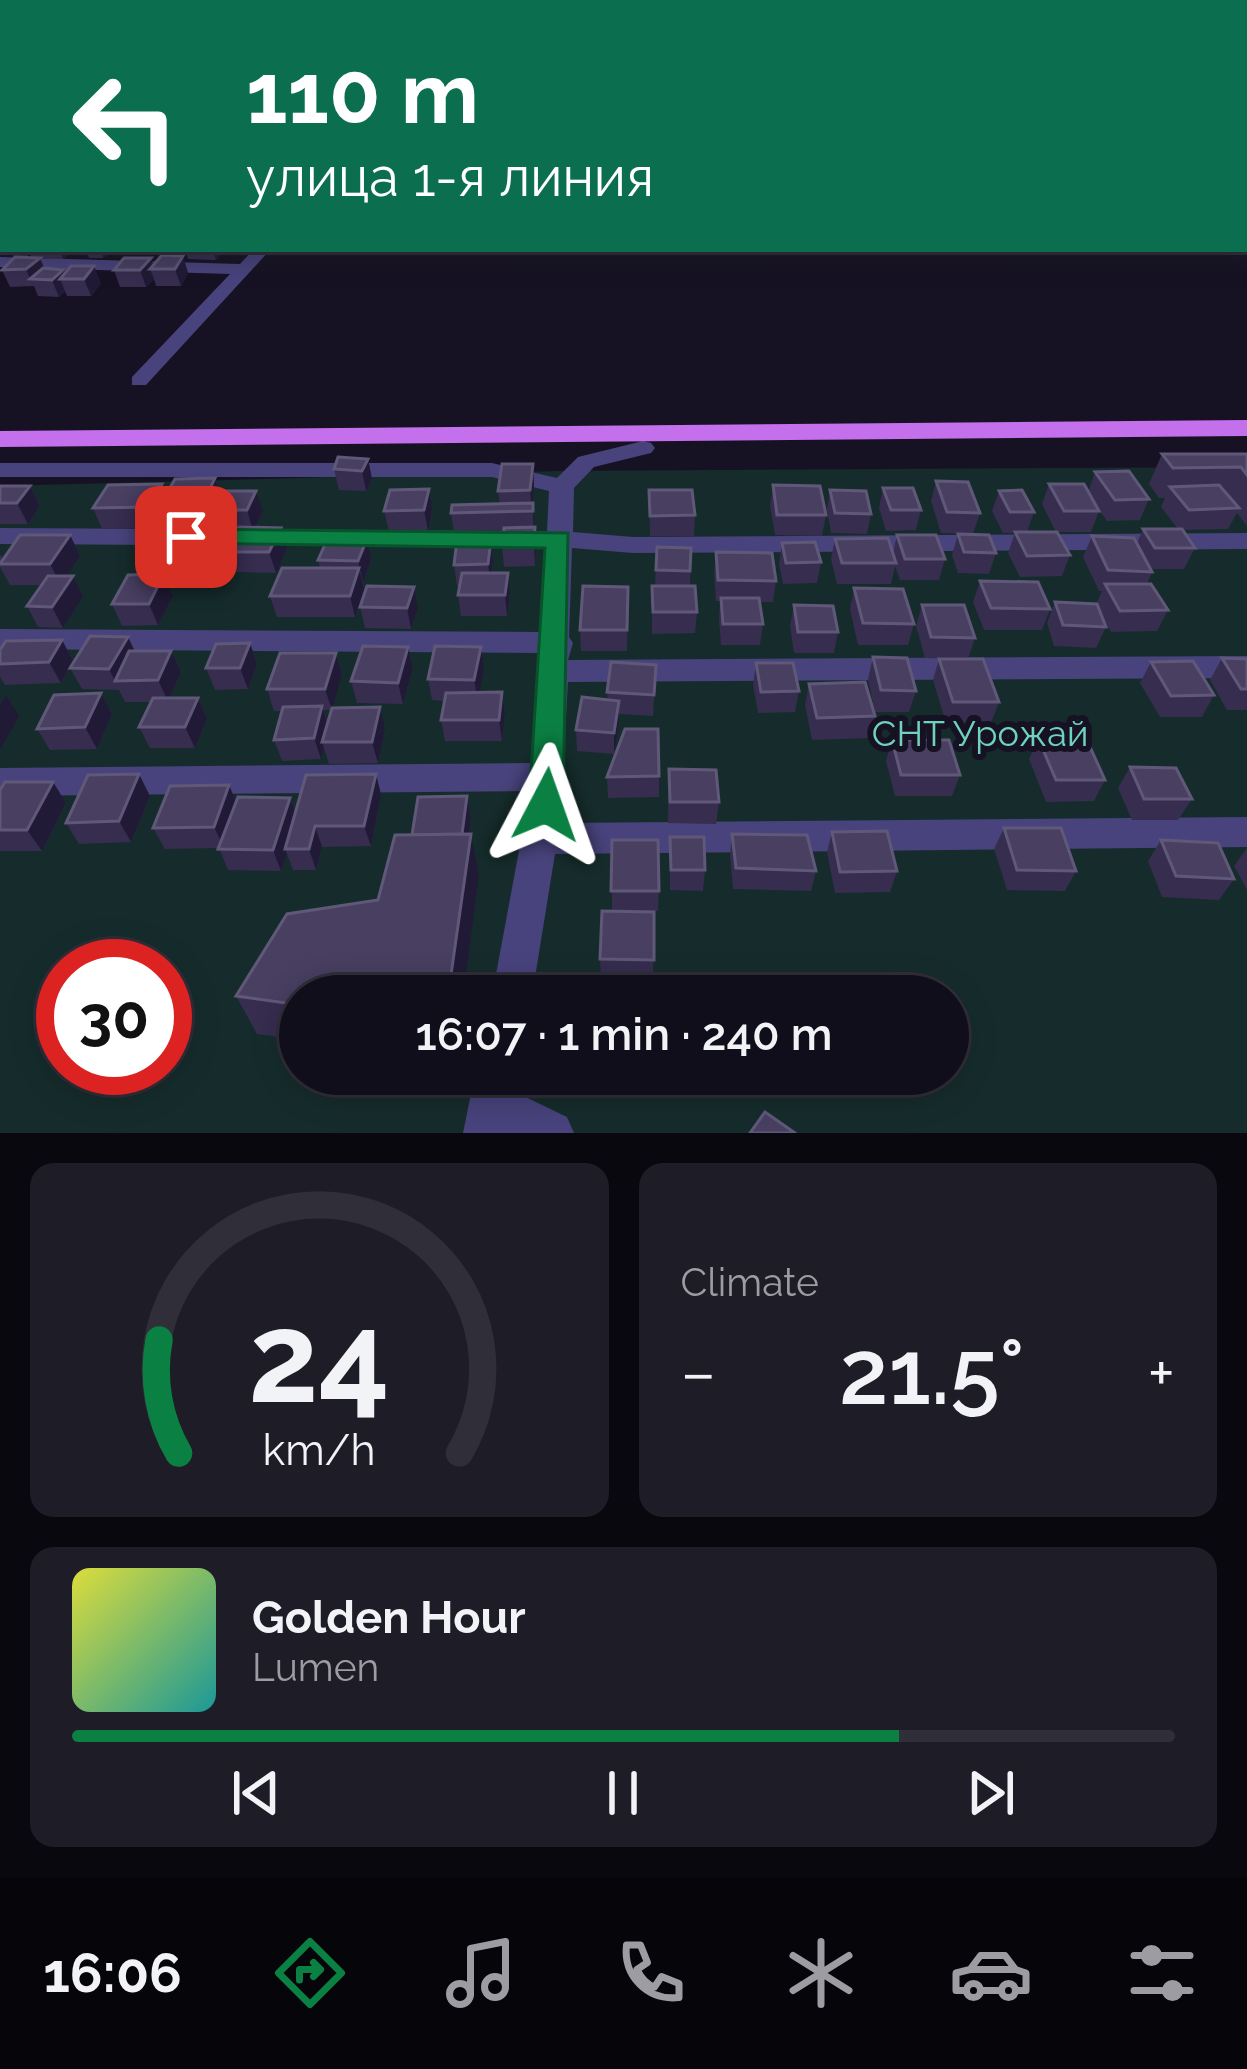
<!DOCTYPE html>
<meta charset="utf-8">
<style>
body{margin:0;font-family:Raleway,sans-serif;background:#1e1c27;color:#f1f3f6;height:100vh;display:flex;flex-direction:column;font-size:45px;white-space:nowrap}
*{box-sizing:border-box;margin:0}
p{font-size:39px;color:#9c9ca2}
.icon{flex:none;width:66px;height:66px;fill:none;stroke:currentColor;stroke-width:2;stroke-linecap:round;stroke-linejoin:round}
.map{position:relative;height:1133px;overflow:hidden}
.sheet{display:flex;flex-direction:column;gap:30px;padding:30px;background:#09080e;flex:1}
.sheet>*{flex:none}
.hud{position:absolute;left:0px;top:0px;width:1248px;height:252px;box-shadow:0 6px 30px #0003,0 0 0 3px #302e39;background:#0b6e4f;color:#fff;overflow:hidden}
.speed{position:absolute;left:36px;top:939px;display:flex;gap:24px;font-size:60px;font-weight:700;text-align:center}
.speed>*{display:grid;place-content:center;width:156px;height:156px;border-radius:50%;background:#100e1a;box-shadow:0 6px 30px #0003,0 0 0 3px #302e39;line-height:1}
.speed .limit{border:18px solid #d22;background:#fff;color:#111}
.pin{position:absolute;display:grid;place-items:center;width:102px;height:102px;color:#fff;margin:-51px;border-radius:24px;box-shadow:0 6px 18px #0006}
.me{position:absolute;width:132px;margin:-66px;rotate:4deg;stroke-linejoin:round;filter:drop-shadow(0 0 9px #0008)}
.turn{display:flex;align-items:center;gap:42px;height:252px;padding:0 48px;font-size:54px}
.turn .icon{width:156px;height:156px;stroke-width:2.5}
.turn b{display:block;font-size:84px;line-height:102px}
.big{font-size:90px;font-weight:600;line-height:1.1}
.sheet .widget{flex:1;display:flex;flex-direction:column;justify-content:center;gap:18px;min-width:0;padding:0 42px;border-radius:24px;background:#1e1c27}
.sheet .dial{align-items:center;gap:0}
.dial svg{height:312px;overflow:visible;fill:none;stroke:#302e39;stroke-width:7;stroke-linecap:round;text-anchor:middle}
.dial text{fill:#f1f3f6;stroke:none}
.song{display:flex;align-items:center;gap:36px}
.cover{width:144px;height:144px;border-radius:18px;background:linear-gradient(135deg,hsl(60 70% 55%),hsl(180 70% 35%))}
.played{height:12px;border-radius:6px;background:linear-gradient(90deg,#0b8043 75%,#302e39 75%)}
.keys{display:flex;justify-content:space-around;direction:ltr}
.heat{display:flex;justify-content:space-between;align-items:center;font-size:66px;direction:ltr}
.sheet .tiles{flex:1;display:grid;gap:30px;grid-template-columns:1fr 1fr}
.widget:last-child{grid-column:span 2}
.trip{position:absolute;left:279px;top:975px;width:690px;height:120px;border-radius:60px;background:#100e1a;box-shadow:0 6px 30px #0003,0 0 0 3px #302e39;font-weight:600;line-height:120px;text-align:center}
.tabs{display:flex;height:192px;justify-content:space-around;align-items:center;background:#06060a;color:#9c9ca2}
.tabs .icon{width:84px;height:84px}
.tabs .active{color:#0b8043}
.tabs b{font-size:54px;color:#f1f3f6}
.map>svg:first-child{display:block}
</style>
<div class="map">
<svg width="1247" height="1133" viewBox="0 0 1247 1133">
<rect width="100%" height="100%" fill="#161223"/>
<path fill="#162c2c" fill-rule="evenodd" d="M1247 467V1133H0V486L560 471ZM63 966H165V1068H63ZM300 996H948V1074H300Z"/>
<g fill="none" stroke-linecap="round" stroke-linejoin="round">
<g fill="#48437c" fill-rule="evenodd">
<path d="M0 117H3V123L0 122Z"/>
<rect x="0" y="201" width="3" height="10"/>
<path d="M254 249H271L146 385H132V377L230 274 0 267V257L240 264Z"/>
<path d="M643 441 651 443 655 448 651 453 594 467 574 488 573 532 633 537 1247 533V549L633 553 572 548 569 637 573 643 568 660 1247 656V678L568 682 560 823 1247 817V847L555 854 532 996H492L530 791 0 796V768L531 763 539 653 0 649V629L540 632 546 547 0 544V528L547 531 549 491 492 477H0V463H492L557 478 578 457Z"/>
<path d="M475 1074H519L515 1092 567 1117 574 1133H463Z"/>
</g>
<path fill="#c46feb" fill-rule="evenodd" d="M1247 420V436L0 447V431Z"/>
</g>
<g fill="#362d4f" fill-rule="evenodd">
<path d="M6 249H73L63 259H40L44 268 101 283 91 296H67L65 291 59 297 38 296 34 286 10 287 2 270 32 258 30 254 27 256 9 255Z"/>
<path d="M86 249H113V251L103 258H89Z"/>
<path d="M185 249H225L216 260 188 259Z"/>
<path d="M183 256 188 273 181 286H156L154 279 146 287H120L114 270 153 265Z"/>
<path d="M1162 454H1247V526L1237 513 1228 529 1182 530 1195 548 1184 569H1151L1152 572 1147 584 1168 610 1157 631 1111 632 1102 617 1106 627 1096 648 1054 646 1047 623 1055 602 1096 604 1102 591H1099L1083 557 1092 536 1137 543 1143 529H1178L1161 507 1165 498H1159L1149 484Z"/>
<path d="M368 459 372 479 366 491 339 490 334 469Z"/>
<path d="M1095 472 1149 499 1140 520 1107 521 1095 504 1099 511 1091 532H1057L1070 555 1062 576 1020 577 1008 553 1015 533H1003L992 511 999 491 1034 512 1027 532H1056L1042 504 1049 484 1088 492Z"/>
<path d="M215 478 219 491 263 511 255 527 287 549 276 573 233 572 226 552 237 531H216L212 519 211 524 169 525 165 513 157 528 102 529 93 508 162 484 166 495Z"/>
<path d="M936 481 980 513 973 534 941 533 931 501Z"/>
<path d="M534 484 532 503 536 548 535 566 504 567 502 546 503 532 454 533 451 513 500 504 498 491Z"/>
<path d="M773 485 826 515 822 536 775 535 770 506Z"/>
<path d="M0 486H30L40 506 28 524H0Z"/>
<path d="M883 488 921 510 916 530 886 531 879 508Z"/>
<path d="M649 490 695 515 694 536H650Z"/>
<path d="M830 490 871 514 867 534 831 533 827 510Z"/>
<path d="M432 509 428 531H389L384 511Z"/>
<path d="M958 534 996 553 989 574 958 573 952 555Z"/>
<path d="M70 535 80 556 66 576 83 597 63 628 38 627 27 606 42 585H10L0 567V554L3 559Z"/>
<path d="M897 535 945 559 939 580H900L895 566 891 584H837L831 559 835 539 893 553Z"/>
<path d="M491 540 493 560 492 573 510 594 507 616H461L458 595 460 586H457L454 565Z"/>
<path d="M782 543 821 562 817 583 783 584 779 564Z"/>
<path d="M657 547 691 548 690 586 697 612 695 633 652 634V586H655Z"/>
<path d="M716 552 776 581 773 602H760L763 624 760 645H721L719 619 720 601H716L714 573Z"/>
<path d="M318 560H371L363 582 364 589 355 617H277L270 596 320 568Z"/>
<path d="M980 581 1050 609 1042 630H984L973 602Z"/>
<path d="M628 587 627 651H581L580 630Z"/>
<path d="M854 588 914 624 908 645H858L850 609Z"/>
<path d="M173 596 158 625 122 626 112 604Z"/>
<path d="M794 605 838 632 834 653H794L790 626Z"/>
<path d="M922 605 975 638 968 659 925 658 916 626Z"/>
<path d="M360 607 418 609 411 629 365 628Z"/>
<path d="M128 637 135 651H171L181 672 169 698H198L207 719 195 748H150L139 727 151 702H125L119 690 82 689 70 668Z"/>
<path d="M62 640 73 661 61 683 5 685 0 677V650Z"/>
<path d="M250 643 257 664 248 689 215 690 206 668Z"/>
<path d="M408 647 413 668 403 704 357 703 351 681Z"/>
<path d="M336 653 342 674 332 708 385 729 378 763 329 764 324 748 321 759 282 761 274 740 282 711H274L267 689ZM324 710H331L328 723Z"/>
<path d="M873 657 916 691 909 712H875L868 679Z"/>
<path d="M1222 658 1247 659V710H1227L1210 680Z"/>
<path d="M939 659 999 702 991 723H946L933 680Z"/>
<path d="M1151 662 1214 695 1202 717H1160L1140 683Z"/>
<path d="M756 663 799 691 795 712 758 713 753 685Z"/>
<path d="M656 665 653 716 619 714 614 754 577 751 576 730 608 700 607 692Z"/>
<path d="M484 668 479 692H502L505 713 502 741H445L441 720 444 701 432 700 428 679Z"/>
<path d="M809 684 875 716 869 738 812 740 805 705Z"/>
<path d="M101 693 112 714 97 749 50 750 37 729Z"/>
<path d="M1038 738 1105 780 1094 801 1046 802 1029 759Z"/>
<path d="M892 740 960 775 952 796H895L886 761Z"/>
<path d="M1130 767 1192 799 1178 820H1132L1118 788Z"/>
<path d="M669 769 719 802 716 824 668 823Z"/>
<path d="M376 774 381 795 371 846 322 847 316 870H293L287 854 281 871 228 870 219 848 165 849 153 828 229 785 236 802 290 798 296 812Z"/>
<path d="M659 776V797L608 798 607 777Z"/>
<path d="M53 782 66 803 42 851H0V790Z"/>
<path d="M150 796 131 842 79 844 66 823Z"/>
<path d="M467 796 471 817 469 834 479 875 300 996V1040L257 1034 236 996 378 900 412 835Z"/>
<path d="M1004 828 1076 871 1065 891 1007 890 994 849Z"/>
<path d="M832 832 897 871 890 892 835 893 827 852Z"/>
<path d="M732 834 816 871 811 891 733 889 730 855Z"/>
<path d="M670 837 705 870 703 891 670 890Z"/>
<path d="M612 840 659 891 658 911H612Z"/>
<path d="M1161 840 1234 879 1219 900 1162 897 1148 861Z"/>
<path d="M1247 848V890L1234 866Z"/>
<path d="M654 912 653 980 601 979 600 959Z"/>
</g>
<g fill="#211a36">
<path d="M59 249H73L63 259Z"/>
<path d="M100 249H113V251L103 258Z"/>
<path d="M212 249H225L216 260Z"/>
<path d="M183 256 188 273 181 286 175 269Z"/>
<path d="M40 258 47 275 30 279 33 286 26 269Z"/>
<path d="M151 258 155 269H150L154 279 146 287 140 270Z"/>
<path d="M94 266 101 283 91 296 84 279Z"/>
<path d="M63 270 67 279H60L65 291 59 297 52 280Z"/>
<path d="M368 459 372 479 366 491 362 471Z"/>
<path d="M533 464 534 484 532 511 530 490Z"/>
<path d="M215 478 222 499 209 510 212 519 211 524 203 503Z"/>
<path d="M162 484 170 504H161L165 513 157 528 149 507Z"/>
<path d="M30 486 40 506 28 524 17 503Z"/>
<path d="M429 489 432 509 428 531 424 510Z"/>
<path d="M256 491 263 511 253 531 247 510Z"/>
<path d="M533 503 536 548 535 566 534 545Z"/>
<path d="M281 528 287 549 276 573 269 552Z"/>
<path d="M70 535 80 556 61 585 50 564Z"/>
<path d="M367 539 371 560 363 582 358 561Z"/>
<path d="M491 540 493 560 491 585 488 564Z"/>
<path d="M359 568 364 589 355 617 350 596Z"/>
<path d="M508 573 510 594 507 616 505 595Z"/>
<path d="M164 574 173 596 158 625 149 604Z"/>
<path d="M73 576 83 597 63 628 52 607Z"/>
<path d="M414 587 418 609 411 629 407 608Z"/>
<path d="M128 637 138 659 115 681 109 669Z"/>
<path d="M62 640 73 661 61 683 49 662Z"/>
<path d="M250 643 257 664 248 689 240 668Z"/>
<path d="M408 647 413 668 403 704 398 683Z"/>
<path d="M481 647 484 668 478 701 474 680Z"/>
<path d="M171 651 181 672 168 701 158 680Z"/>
<path d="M336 653 342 674 332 710 325 689Z"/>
<path d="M502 692 505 713 502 741 499 720Z"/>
<path d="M101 693 112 714 97 749 85 727Z"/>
<path d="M6 695 19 716 0 750V705Z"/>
<path d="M198 698 207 719 195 748 185 727Z"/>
<path d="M619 701V722L614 754V733Z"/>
<path d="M322 706 329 727 322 742 324 748 321 759 314 738Z"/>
<path d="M380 707 385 729 378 763 372 742Z"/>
<path d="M139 774 150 796 131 842 119 821Z"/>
<path d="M376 774 381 795 371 846 364 826Z"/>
<path d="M53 782 66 803 42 851 27 830Z"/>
<path d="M229 785 238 807 224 848 214 827Z"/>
<path d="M467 796 471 817 466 861 462 841Z"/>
<path d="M290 798 298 819 285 849 287 854 281 871 273 850Z"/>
<path d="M315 826 322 847 316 870 309 849Z"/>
<path d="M471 834 479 875 463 996H448Z"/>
</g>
<g fill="#483f61" stroke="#605879" stroke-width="3">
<path d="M162 255 183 256 175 269H150Z"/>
<path d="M15 257 40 258 26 269 2 270Z"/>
<path d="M124 258H151L140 270H114Z"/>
<path d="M71 266H94L84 279H60Z"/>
<path d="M43 268 63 270 52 280 30 279Z"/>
<path d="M1162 454H1247V475L1241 467 1173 468Z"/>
<path d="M338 457 368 459 362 471 334 469Z"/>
<path d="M502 464H533L530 490 498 491Z"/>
<path d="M1129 471 1149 499 1115 500 1095 472Z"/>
<path d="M215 478 203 503 161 504 175 479Z"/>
<path d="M936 481 968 482 980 513 947 512Z"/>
<path d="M162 484 149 507 93 508 108 485Z"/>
<path d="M1049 484H1084L1099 511H1064Z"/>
<path d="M773 485 820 486 826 515H777Z"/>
<path d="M1219 485 1239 508 1189 510 1170 487Z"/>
<path d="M0 486H30L17 503H0Z"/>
<path d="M883 488H913L921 510H891Z"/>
<path d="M429 489 424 510 384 511 390 490Z"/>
<path d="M649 490H692L695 515 650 516Z"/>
<path d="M830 490 866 491 871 514 835 513Z"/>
<path d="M1022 490 1034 512H1010L999 491Z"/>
<path d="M220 491H256L247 510H209Z"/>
<path d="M533 503V511L451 513 452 505Z"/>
<path d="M239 527 281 528 269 552H226Z"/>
<path d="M535 527 534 545 502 546 504 528Z"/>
<path d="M1143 529H1182L1195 548H1155Z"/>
<path d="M1015 532H1057L1070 555 1027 556Z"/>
<path d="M958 534 989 535 996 553 964 552Z"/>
<path d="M20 535H70L50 564H0Z"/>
<path d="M897 535H936L945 559H905Z"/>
<path d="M1092 536 1134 538 1152 572 1108 570Z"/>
<path d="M328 538 367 539 358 561 318 560Z"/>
<path d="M888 538 896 563H842L835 539Z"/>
<path d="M457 540H491L488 564 454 565Z"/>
<path d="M815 542 821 562 786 563 782 543Z"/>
<path d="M657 547 691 548 690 571 656 570Z"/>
<path d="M716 552 772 553 776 581 718 580Z"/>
<path d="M282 568H359L350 596H270Z"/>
<path d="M462 573H508L505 595H458Z"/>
<path d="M164 574 149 604H112L128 575Z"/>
<path d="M48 576H73L52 607 27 606Z"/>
<path d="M980 581 1038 582 1050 609 991 608Z"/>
<path d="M1105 584H1151L1168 610 1120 611Z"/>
<path d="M367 586 414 587 407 608 360 607Z"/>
<path d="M583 586 628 587 627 630H580Z"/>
<path d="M652 586H695L697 612H653Z"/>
<path d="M854 588 903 589 914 624 863 623Z"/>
<path d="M721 598H759L763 624H723Z"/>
<path d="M1055 602 1097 604 1106 627 1063 625Z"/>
<path d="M794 605 833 606 838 632H798Z"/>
<path d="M922 605H964L975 638 931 637Z"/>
<path d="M90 636 128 637 109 669 70 668Z"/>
<path d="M62 640 49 662 0 664V650L6 641Z"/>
<path d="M250 643 240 668H206L216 644Z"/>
<path d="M363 646 408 647 398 683 351 681Z"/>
<path d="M435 646 481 647 474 680 428 679Z"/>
<path d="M129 651H171L158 680 115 681Z"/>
<path d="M280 653H336L325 689H267Z"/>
<path d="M873 657 907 658 916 691 881 690Z"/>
<path d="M1222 658 1247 659V689H1241Z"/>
<path d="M939 659H983L999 702H953Z"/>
<path d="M1193 661 1214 695 1171 696 1151 662Z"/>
<path d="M611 662 656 665 654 695 607 692Z"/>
<path d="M756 663H793L799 691 761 692Z"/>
<path d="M865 682 875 716 817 718 809 684Z"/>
<path d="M502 692 499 720H441L446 693Z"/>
<path d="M101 693 85 727 37 729 54 695Z"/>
<path d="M582 697 619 701 614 733 576 730Z"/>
<path d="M153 698H198L185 727H139Z"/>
<path d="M322 706 314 738 274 740 283 707Z"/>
<path d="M380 707 372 742H322L332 708Z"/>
<path d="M625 729H658L659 776 607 777Z"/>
<path d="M1038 738H1086L1105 780H1056Z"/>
<path d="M892 740H949L960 775H901Z"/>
<path d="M1130 767 1176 768 1192 799H1144Z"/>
<path d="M669 769 716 770 719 802H670Z"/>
<path d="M139 774 119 821 66 823 88 775Z"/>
<path d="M376 774 364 826H315L309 849H285L306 775Z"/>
<path d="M5 782H53L27 830H0V790Z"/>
<path d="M229 785 214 827 153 828 170 786Z"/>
<path d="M467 796 462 834 412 835 418 797Z"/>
<path d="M238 797 290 798 273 850 218 849Z"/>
<path d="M1004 828H1061L1076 871 1017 870Z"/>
<path d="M887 831 897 871 840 872 832 832Z"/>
<path d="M471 834 448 996H300V1005L236 996 287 914 378 900 395 835Z"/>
<path d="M732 834 807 835 816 871 736 868Z"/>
<path d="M670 837H704L705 870H671Z"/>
<path d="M612 840H658L659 891H611Z"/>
<path d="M1161 840 1218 843 1234 879 1176 876Z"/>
<path d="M602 911 654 912V960L600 959Z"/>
<path d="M765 1112 795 1133H750Z"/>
</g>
<linearGradient id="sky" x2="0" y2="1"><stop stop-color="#0c0a13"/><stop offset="0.43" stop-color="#363950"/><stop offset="1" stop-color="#363950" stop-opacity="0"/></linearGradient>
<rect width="1247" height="275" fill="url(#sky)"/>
<path fill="#0b8043" stroke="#07532c" stroke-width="3" d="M186 529 568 533 563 805 558 815 546 820 534 815 529 805 545 548 177 543V531Z"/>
<g text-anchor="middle" stroke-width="12" stroke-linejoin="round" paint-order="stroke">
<g font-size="36" fill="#6fd1be" stroke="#161223">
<text x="980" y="746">СНТ Урожай</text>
</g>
</g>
</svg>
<div class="speed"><div class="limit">30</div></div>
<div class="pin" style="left:186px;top:537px;background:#d93025"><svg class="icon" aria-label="arrive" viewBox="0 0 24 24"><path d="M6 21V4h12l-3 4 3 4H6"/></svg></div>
<svg class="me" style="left:546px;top:805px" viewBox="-20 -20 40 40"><path d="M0-17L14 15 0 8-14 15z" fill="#0b8043" stroke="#fff" stroke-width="4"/></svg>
<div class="trip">16:07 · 1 min · 240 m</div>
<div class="hud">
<div class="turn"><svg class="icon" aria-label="left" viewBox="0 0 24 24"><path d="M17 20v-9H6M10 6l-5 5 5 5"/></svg><div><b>110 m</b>улица 1-я линия</div></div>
</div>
</div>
<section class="sheet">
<div class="tiles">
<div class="widget dial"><svg viewBox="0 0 100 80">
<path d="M14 69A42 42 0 1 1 86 69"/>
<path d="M14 69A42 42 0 0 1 9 40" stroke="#0b8043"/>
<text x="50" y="56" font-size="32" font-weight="700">24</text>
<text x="50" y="72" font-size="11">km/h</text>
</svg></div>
<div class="widget"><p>Climate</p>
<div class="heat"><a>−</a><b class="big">21.5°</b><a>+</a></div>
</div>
<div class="widget">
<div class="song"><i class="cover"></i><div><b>Golden Hour</b><p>Lumen</p></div></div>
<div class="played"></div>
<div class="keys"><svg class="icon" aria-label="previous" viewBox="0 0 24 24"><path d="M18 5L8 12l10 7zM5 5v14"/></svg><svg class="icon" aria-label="pause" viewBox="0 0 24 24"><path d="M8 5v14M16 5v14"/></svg><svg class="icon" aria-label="next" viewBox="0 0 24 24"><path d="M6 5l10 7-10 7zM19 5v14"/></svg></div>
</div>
</div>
</section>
<nav class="tabs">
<b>16:06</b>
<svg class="icon active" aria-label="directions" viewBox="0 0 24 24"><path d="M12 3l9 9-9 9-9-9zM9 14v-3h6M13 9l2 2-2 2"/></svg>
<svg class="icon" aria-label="music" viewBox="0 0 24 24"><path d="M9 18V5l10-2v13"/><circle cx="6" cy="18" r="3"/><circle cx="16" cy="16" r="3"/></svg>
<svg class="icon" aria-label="phone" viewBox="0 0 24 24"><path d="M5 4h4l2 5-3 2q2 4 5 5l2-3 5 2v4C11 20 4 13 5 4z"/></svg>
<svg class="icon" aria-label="climate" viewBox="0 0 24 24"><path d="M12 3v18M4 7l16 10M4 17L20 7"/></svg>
<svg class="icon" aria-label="car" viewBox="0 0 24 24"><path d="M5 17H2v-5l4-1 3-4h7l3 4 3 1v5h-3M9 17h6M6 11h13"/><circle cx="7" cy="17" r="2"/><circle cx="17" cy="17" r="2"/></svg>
<svg class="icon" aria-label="filters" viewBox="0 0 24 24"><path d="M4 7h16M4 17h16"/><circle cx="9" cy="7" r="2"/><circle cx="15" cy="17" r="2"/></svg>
</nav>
